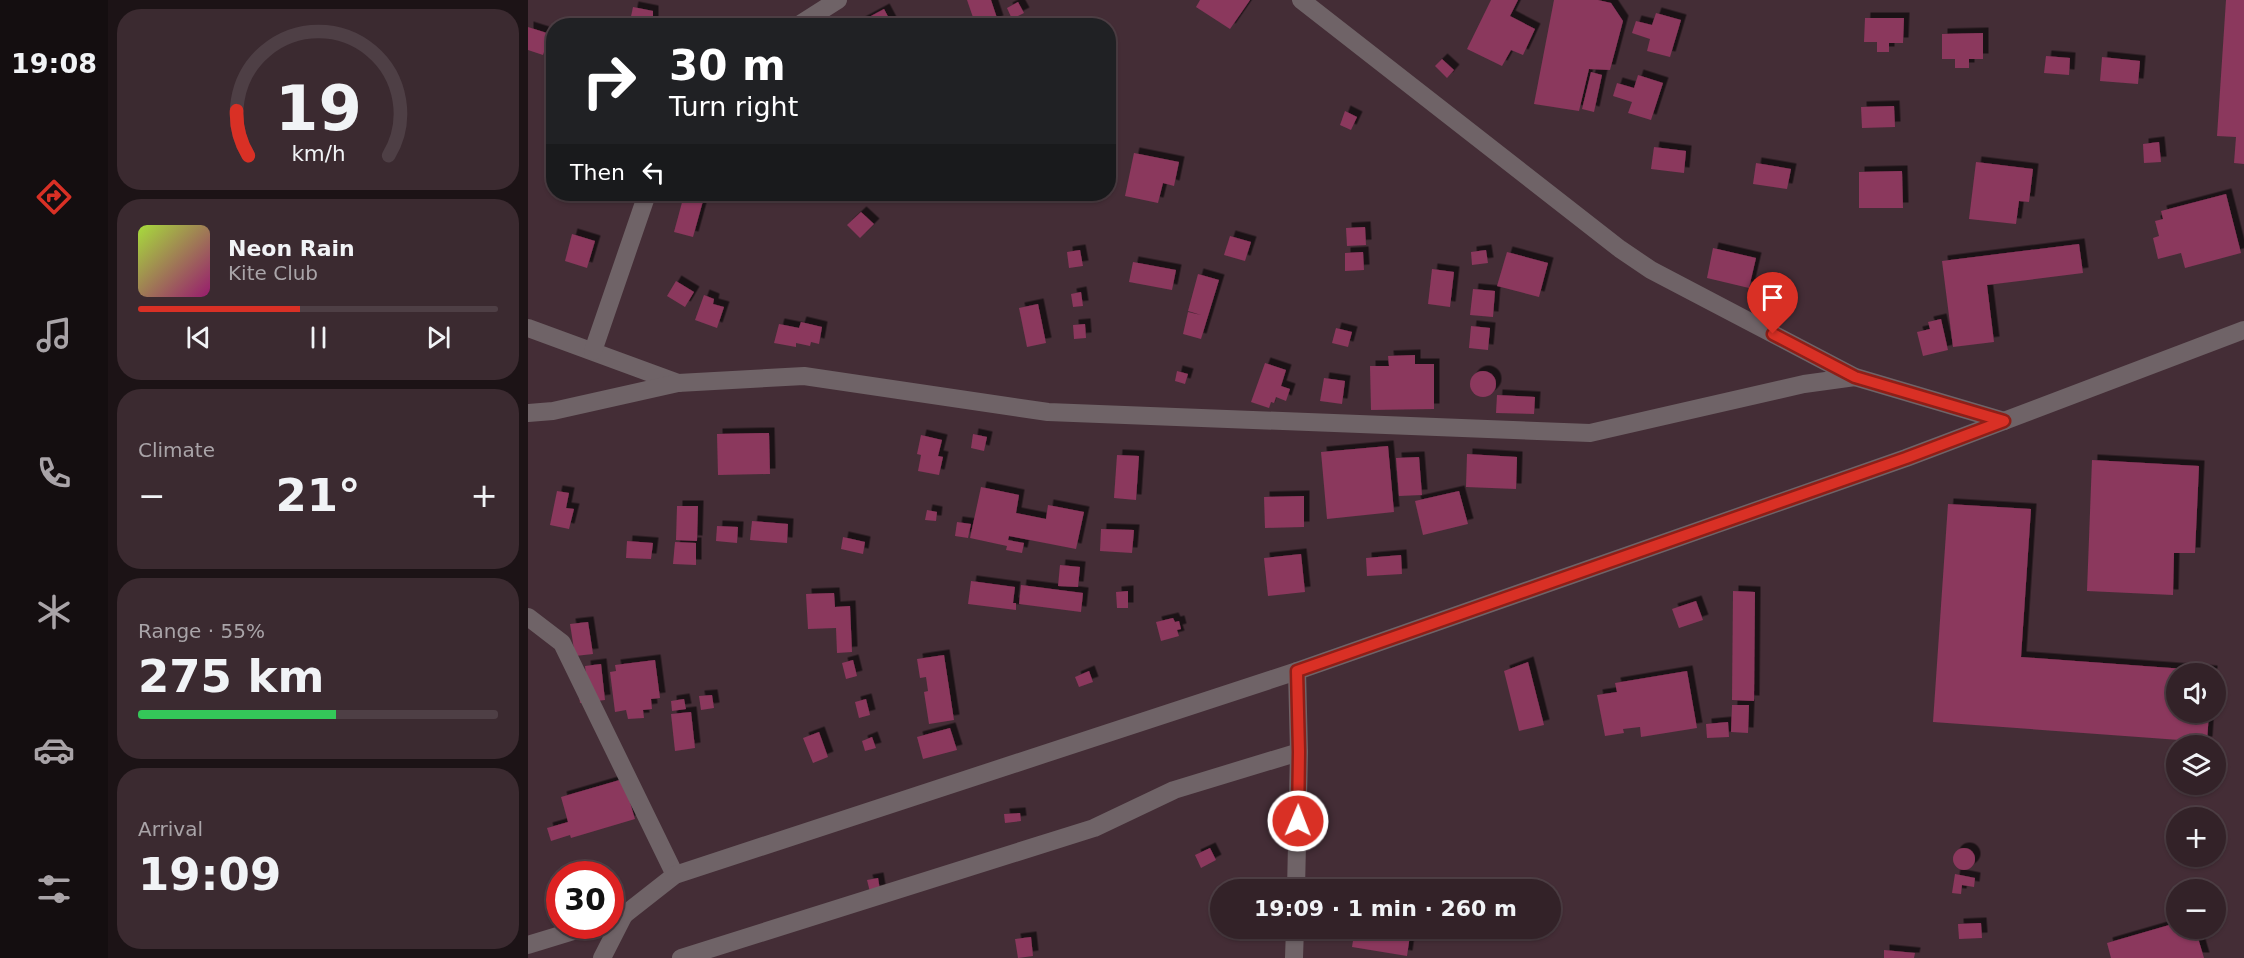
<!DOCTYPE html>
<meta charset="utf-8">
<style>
body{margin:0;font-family:"DejaVu Sans",sans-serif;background:#3b2a30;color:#f1f3f6;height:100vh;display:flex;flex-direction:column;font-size:22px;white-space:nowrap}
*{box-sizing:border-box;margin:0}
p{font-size:20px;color:#a9a4a8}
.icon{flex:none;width:33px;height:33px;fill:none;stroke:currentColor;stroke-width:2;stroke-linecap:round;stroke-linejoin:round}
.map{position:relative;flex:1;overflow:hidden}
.sheet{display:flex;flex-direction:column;gap:9px;padding:9px;background:#1c1316;width:420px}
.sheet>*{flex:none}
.banner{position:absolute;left:18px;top:18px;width:570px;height:183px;border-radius:24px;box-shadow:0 2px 4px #0004,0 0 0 2px #4e3f45;background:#202124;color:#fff;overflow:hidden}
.buttons{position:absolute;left:1638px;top:663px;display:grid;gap:12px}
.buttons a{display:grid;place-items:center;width:60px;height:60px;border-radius:50%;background:#332228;box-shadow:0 2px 4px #0004,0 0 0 2px #4e3f45;font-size:30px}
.speed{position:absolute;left:18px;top:861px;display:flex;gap:12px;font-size:30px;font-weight:700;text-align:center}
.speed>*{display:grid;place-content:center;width:78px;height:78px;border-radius:50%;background:#332228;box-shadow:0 2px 4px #0004,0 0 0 2px #4e3f45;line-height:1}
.speed .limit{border:9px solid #d22;background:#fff;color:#111}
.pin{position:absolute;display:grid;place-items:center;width:51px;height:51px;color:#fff;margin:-62px -26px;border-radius:50% 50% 50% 0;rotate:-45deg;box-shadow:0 0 6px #0007}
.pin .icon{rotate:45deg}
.me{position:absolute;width:66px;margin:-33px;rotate:1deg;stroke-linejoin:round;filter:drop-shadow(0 0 4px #0008)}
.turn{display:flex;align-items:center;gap:21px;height:126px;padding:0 24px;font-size:27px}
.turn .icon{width:78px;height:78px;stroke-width:2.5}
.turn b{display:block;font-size:42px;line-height:51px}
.then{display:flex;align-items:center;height:57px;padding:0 24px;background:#0003;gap:12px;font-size:22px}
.big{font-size:45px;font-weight:800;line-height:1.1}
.sheet .tile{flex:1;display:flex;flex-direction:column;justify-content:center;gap:9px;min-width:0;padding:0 21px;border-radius:24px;background:#3b2a30}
.sheet .dial{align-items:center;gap:0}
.dial svg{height:156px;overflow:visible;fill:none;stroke:#4e3f45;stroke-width:7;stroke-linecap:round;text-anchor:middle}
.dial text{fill:#f1f3f6;stroke:none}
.song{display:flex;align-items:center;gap:18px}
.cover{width:72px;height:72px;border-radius:9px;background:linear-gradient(135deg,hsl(80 70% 55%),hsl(320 70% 35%))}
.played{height:6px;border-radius:3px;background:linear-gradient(90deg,#d93025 45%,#4e3f45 45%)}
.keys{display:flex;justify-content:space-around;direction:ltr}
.heat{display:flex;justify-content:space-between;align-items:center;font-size:33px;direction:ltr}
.charge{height:9px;border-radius:4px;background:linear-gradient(90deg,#34c759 55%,#4e3f45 0)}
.trip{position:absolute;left:682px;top:879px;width:351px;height:60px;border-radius:30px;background:#332228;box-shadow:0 2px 4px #0004,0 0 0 2px #4e3f45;font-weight:800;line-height:60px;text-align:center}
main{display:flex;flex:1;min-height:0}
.dock{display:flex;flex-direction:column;width:108px;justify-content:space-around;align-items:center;background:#140e10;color:#a9a4a8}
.dock .icon{width:42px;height:42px}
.dock .current{color:#d93025}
.dock b{font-size:27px;color:#f1f3f6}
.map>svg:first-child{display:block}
</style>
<main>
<nav class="dock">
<b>19:08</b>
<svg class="icon current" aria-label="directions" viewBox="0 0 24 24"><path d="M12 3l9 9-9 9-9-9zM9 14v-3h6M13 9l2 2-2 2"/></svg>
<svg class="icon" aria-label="music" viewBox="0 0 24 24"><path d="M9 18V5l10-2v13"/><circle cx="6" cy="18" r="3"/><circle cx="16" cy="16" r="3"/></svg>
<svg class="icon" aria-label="phone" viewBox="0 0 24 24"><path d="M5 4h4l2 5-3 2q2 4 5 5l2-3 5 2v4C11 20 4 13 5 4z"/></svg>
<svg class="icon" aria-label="climate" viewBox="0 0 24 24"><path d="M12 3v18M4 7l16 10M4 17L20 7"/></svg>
<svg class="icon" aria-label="car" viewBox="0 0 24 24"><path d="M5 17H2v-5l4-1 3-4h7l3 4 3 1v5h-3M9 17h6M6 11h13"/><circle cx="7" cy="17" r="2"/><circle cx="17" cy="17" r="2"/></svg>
<svg class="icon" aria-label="filters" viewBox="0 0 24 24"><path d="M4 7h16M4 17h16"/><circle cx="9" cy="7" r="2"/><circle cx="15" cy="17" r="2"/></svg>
</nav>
<section class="sheet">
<div class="tile dial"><svg viewBox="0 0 100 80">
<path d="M14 69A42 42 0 1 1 86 69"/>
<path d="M14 69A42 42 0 0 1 8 46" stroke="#d93025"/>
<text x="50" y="56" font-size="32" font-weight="700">19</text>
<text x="50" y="72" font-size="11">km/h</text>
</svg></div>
<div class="tile">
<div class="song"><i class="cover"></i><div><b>Neon Rain</b><p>Kite Club</p></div></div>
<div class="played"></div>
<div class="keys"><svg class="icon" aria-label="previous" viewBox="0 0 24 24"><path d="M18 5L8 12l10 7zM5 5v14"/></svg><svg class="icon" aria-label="pause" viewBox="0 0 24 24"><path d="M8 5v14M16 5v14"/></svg><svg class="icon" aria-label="next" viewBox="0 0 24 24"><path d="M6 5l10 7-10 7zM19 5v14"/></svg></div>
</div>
<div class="tile"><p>Climate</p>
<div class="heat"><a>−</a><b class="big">21°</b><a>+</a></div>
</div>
<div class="tile"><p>Range · 55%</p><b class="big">275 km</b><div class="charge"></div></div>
<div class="tile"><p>Arrival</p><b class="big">19:09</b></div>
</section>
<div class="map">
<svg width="1716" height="958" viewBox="0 0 1716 958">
<defs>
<filter id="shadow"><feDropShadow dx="5.5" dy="-5.5" stdDeviation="0" flood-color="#0009"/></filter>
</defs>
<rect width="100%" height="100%" fill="#442d36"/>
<g fill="#8b375d" filter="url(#shadow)">
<path d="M439 0H463L470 21 456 26H448Z"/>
<path d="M672 0H722L702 29 668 7Z"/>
<path d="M963 0H990L982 16 1007 29 995 55 983 50 974 66 939 49Z"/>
<path d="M1026 0H1070L1083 3 1095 21 1082 70 1061 69 1051 111 1006 104Z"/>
<path d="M1698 0H1716V164L1706 163 1708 137 1689 136Z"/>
<path d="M490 2 496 13 484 19 479 8Z"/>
<path d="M105 7 125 11V26H101Z"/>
<path d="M356 9 364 24 360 26H331L330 23Z"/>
<path d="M1128 13 1153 20 1142 57 1119 51 1122 39 1104 33 1108 21 1124 25Z"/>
<path d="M1337 18H1376L1375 43H1361V52H1349V42H1336Z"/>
<path d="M0 27 22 34 15 55 0 50Z"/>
<path d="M1455 33V59H1441V68H1427V59H1414V34Z"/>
<path d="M1518 56 1542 58 1541 75 1516 73Z"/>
<path d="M1574 57 1612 61 1610 84 1572 81Z"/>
<path d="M914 59 926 70 919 78 907 66Z"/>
<path d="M1063 72 1074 75 1066 112 1054 109Z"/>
<path d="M1110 75 1135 83 1123 120 1100 113 1104 102 1085 96 1089 83 1106 88Z"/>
<path d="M1366 106 1367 127 1334 128 1333 107Z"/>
<path d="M817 111 829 117 823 130 812 125Z"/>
<path d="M1631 142 1633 162 1616 163 1615 144Z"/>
<path d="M1126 147 1158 151 1156 173 1123 169Z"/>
<path d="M606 153 651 162 646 186 635 183 630 203 597 196Z"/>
<path d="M1448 162 1505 169 1501 202 1491 201 1488 224 1441 219Z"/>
<path d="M1228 163 1263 169 1259 189 1225 184Z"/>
<path d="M1374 171 1375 208H1331V172Z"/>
<path d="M184 194H201L194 202Z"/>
<path d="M360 194H380L368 198Z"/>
<path d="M1698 194 1713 253 1657 268 1653 253 1630 259 1625 238 1631 236 1627 221 1635 219 1633 211Z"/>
<path d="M156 195 175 201 165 237 146 232Z"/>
<path d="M333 212 346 224 332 238 319 225Z"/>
<path d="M837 227 838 245 819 246 818 228Z"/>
<path d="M44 234 67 241 59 268 37 261Z"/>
<path d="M702 236 723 242 717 261 696 255Z"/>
<path d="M1551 244 1555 273 1459 285 1466 342 1425 347 1414 261Z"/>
<path d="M1185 248 1228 258 1221 288 1179 278Z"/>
<path d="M552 250 555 266 541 268 539 252Z"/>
<path d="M958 250 960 263 944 265 943 252Z"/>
<path d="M835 252 836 270 817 271V253Z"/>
<path d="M979 252 1020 263 1011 297 969 286Z"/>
<path d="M605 262 648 270 644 290 601 282Z"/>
<path d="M904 269 926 272 922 307 900 304Z"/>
<path d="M670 274 691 280 673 339 655 334 660 312 673 315 660 311Z"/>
<path d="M148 281 166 292 157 307 139 296Z"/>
<path d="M945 289 967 291 965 317 942 315Z"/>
<path d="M553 292 555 306 545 307 543 294Z"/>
<path d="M176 295 186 299 185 304 196 307 189 328 167 320Z"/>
<path d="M510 304 518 343 499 347 491 308Z"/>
<path d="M1413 319 1420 350 1395 356 1389 332 1402 329 1400 322Z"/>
<path d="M273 322 294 327 291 344 283 342 282 346 268 343V347L246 343 251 324 271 328Z"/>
<path d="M557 324 558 338 546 339 545 325Z"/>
<path d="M943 326 962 328 960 350 941 348Z"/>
<path d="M808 328 824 332 820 347 804 343Z"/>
<path d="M887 355V364H906V409L843 410 842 366H861L860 356Z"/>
<path d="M737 363 758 370 753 386 762 389 758 401 748 397 746 403 743 402 741 408 723 402Z"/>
<path d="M649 371 660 374 657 384 647 381Z"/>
<circle cx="955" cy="384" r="13"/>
<path d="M796 378 817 381 814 404 792 401Z"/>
<path d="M969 395 1007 397 1006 414 968 413Z"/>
<path d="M241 433 242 474 190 475 189 434Z"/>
<path d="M445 434 459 437 456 451 443 448Z"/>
<path d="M393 435 414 440 410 456 415 457 411 475 390 471 393 455 389 454Z"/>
<path d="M860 446 866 512 799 519 793 452Z"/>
<path d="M939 454 989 457 988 489 938 487Z"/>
<path d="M589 455 611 456 608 500 586 498Z"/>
<path d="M891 457 894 495 871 496 868 458Z"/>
<path d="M1564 460 1671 466 1667 553H1646L1645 595 1559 591Z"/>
<path d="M453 487 491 495 488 513 518 519 520 505 556 512 548 549 481 536 480 540 496 543 494 553 478 550 479 546 442 538Z"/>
<path d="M29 491 41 493 38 508 46 509 41 529 22 525Z"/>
<path d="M931 491 940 524 895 535 887 501Z"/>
<path d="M776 496V527L737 528 736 497Z"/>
<path d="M1420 504 1503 509 1493 657 1684 671V674H1648V712H1681L1679 742 1405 722Z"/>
<path d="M149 506H170L169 541 148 540Z"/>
<path d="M399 510 409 512 408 521 397 520Z"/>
<path d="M224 521 260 524 259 543 222 540Z"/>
<path d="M429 522 443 524 440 538 427 536Z"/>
<path d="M189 526 210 527 209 543 188 541Z"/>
<path d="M573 529 606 530 604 553 572 551Z"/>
<path d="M315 537 337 542 335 554 313 549Z"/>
<path d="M99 541 125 543 123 559 98 558Z"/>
<path d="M147 542 168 543V565L145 564Z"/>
<path d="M773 554 777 592 740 596 736 558Z"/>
<path d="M873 555 874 574 839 576 838 558Z"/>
<path d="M532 565 552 567 550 587 530 586Z"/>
<path d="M443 581 487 587 485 603H488V610L440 604Z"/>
<path d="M493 585 555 593 553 612 491 604Z"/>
<path d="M600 591V608H589L588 592Z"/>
<path d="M1205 591 1227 592 1226 701 1204 700Z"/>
<path d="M306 593 307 607 322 606 324 652 309 653 308 628 280 629 278 594Z"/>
<path d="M1168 601 1175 620 1151 628 1144 609Z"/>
<path d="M645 618 647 622 651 621 653 629 649 630 651 636 633 641 628 622Z"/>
<path d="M60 622 65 654 47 656 42 624Z"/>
<path d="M416 655 426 720 401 724 396 692 400 691 398 677 392 678 389 659Z"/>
<path d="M127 660 132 698 123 699 124 709 115 710 116 718 100 719 98 710 87 712 82 672 88 671 87 665Z"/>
<path d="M325 660 329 676 318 679 314 663Z"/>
<path d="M1000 662 1016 725 991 731 976 671Z"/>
<path d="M73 664 77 700 52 703 50 685 59 683 57 666Z"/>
<path d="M561 671 565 682 551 687 547 677Z"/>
<path d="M1159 671 1169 728 1113 737 1112 727 1095 729 1096 733 1077 736 1069 695 1089 692 1087 683Z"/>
<path d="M184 695 186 708 173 710 171 696Z"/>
<path d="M156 699 158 709 144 711 143 701Z"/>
<path d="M338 699 342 715 331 718 327 702Z"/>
<path d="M1204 705H1221L1220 733 1203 732Z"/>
<path d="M163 712 167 748 147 751 143 714Z"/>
<path d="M1200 722 1201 737 1179 738 1178 724Z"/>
<path d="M422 728 429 750 395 759 389 737Z"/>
<path d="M291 732 300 757 285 763 275 738Z"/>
<path d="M344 737 348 748 337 751 334 741Z"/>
<path d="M95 779 107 819 43 838 42 835 23 841 19 828 40 822 33 797Z"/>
<path d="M492 813 493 821 477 823 476 814Z"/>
<circle cx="1436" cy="859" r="11"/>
<path d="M682 848 688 860 673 868 667 855Z"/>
<path d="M1427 874 1447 878 1446 887 1434 885 1433 894 1424 893Z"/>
<path d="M350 878 352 890 342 892 339 880Z"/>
<path d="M1453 923 1454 938 1431 939 1430 924Z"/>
<path d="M1648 923V928H1667L1676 958H1583L1579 943Z"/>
<path d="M827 928H883L879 956 824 947Z"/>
<path d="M503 937 505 956 490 958 487 939Z"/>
<path d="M1356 950 1387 953 1386 958H1356Z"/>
</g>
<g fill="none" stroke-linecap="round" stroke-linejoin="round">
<g stroke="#6f6367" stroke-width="18">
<path d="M773 0 1092 249 1123 270 1327 377 1476 421"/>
<path d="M269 26 310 0"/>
<path d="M0 328 150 383"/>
<path d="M65 351 119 194"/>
<path d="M0 413 25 411 150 383 276 376 520 412 1062 433 1276 384 1327 377"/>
<path d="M0 617 34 643 147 875"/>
<path d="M768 890 771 752 769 671"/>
<path d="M82 919 96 915 147 875 769 671 1378 458 1716 330"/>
<path d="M0 945 62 926"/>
<path d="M74 958 96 915"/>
<path d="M153 958 566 828 646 790 771 752"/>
<path d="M766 958 767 928"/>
</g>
</g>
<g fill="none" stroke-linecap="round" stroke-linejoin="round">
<defs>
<path id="route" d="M770 821 771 752 769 671 1378 458 1476 421 1327 377 1245 334"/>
</defs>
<use href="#route" stroke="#8d1f18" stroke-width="15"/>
<use href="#route" stroke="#d93025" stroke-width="10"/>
</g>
</svg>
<div class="buttons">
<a><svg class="icon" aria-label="sound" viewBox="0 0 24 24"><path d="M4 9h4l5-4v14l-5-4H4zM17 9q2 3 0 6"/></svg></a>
<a><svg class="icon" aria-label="layers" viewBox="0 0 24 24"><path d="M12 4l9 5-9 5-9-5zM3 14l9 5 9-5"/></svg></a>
<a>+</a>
<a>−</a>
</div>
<div class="speed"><div class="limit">30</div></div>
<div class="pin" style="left:1245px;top:334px;background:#d93025"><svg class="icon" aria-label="arrive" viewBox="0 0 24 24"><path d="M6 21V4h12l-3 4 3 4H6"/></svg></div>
<svg class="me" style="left:770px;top:821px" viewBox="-20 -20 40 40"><circle r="17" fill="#d93025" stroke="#fff" stroke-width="3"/><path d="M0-11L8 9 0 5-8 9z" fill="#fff"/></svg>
<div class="trip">19:09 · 1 min · 260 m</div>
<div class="banner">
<div class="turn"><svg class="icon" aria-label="right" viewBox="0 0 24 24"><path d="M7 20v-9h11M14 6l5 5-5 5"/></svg><div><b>30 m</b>Turn right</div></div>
<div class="then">Then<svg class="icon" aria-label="left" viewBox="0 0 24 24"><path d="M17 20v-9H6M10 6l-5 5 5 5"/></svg></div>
</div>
</div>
</main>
